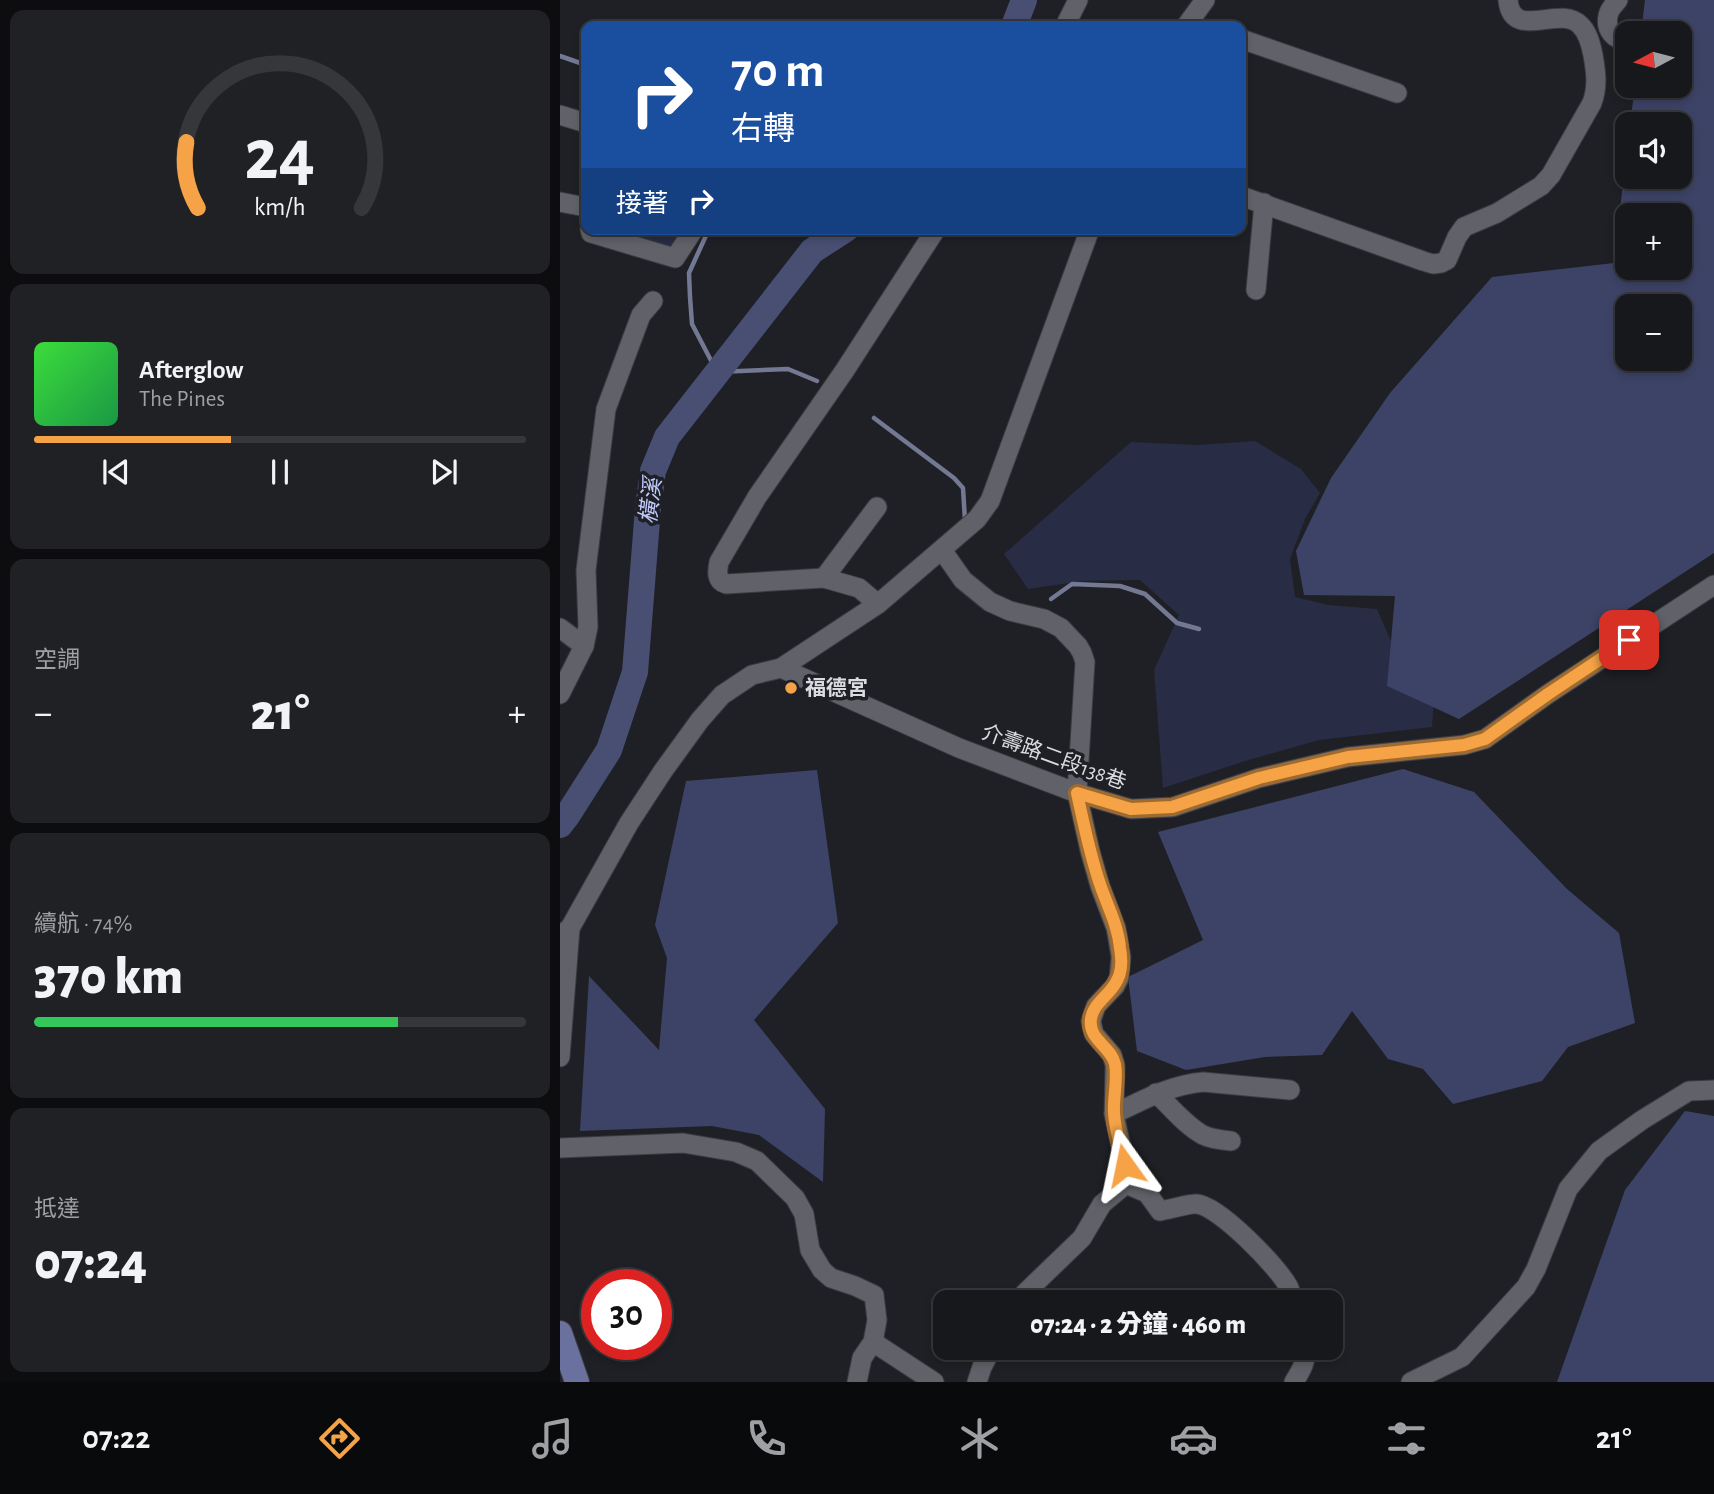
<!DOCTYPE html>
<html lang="zh-TW">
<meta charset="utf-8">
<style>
body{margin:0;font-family:"Alegreya Sans","Noto Sans TC",sans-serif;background:#202125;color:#f1f3f6;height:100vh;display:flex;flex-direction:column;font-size:26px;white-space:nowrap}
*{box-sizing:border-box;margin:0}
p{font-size:23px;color:#9ea0a3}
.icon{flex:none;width:38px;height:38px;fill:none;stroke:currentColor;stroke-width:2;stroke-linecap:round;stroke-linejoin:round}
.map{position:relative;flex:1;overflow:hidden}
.drawer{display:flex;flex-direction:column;gap:10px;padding:10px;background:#0d0d0f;width:560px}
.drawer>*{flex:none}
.top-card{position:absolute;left:21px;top:21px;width:665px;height:214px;border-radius:14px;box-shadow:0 4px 10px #0003,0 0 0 2px #36373b;background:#1a4fa0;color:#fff;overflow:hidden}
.needle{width:46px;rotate:263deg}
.controls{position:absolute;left:1055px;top:21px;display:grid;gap:14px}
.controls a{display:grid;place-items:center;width:77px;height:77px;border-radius:14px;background:#17181c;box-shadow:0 4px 10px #0003,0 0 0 2px #36373b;font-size:35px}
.speed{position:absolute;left:21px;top:1269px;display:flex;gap:14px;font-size:35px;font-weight:700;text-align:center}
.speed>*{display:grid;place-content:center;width:91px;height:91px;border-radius:50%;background:#17181c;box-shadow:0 4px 10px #0003,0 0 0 2px #36373b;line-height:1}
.speed .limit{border:10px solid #d22;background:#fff;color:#111}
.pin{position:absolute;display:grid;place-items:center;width:60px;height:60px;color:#fff;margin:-30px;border-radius:14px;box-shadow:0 4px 10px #0006}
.me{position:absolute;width:77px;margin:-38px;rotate:348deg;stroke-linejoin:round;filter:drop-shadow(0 0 5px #0008)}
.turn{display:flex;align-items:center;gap:24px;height:147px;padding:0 35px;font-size:32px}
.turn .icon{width:91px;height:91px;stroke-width:2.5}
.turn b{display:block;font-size:49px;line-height:60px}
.then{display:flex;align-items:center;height:66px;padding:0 35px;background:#0003;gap:14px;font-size:26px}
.big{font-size:52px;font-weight:800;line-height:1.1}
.drawer .tile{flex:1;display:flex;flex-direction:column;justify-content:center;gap:10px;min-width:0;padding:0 24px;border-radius:14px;background:#202125}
.drawer .dial{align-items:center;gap:0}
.dial svg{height:182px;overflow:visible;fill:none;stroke:#36373b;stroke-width:7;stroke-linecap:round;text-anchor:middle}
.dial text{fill:#f1f3f6;stroke:none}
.song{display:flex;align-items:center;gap:21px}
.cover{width:84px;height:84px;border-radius:10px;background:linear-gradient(135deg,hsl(120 70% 55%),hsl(140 70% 35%))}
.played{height:7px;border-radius:4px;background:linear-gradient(90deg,#f5a346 40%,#36373b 40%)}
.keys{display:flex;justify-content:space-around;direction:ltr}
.heat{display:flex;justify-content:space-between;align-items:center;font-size:38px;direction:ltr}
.charge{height:10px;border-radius:5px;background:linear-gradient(90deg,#34c759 74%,#36373b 0)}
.trip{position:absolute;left:373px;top:1290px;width:410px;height:70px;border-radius:14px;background:#17181c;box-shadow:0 4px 10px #0003,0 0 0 2px #36373b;font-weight:800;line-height:70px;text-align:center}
.menu{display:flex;height:112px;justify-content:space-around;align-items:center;background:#090a0b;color:#9ea0a3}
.menu .icon{width:49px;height:49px}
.menu .selected{color:#f5a346}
.menu b{font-size:32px;color:#f1f3f6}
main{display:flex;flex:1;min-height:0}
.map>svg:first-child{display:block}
</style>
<main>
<section class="drawer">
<div class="tile dial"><svg viewBox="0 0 100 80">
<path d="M14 69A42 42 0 1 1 86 69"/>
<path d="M14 69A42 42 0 0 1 9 40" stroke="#f5a346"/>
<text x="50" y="56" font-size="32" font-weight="700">24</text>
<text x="50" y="72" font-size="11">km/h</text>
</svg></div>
<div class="tile">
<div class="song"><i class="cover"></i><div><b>Afterglow</b><p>The Pines</p></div></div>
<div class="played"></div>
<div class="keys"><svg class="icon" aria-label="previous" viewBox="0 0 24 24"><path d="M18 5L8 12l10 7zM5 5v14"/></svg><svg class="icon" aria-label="pause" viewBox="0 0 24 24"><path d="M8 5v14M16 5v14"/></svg><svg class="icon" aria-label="next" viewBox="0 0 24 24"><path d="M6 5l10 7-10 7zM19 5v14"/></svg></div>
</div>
<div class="tile"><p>空調</p>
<div class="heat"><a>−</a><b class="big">21°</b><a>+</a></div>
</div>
<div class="tile"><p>續航 · 74%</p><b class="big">370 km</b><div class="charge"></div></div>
<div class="tile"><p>抵達</p><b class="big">07:24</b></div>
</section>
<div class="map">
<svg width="1154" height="1382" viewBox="0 0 1154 1382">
<rect width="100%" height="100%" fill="#1f2025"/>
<g fill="#282c45">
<path d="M36 229H130L112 253Z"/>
<path d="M695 441 741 469 760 493 745 519 730 559 735 597 768 605 817 609 844 671 874 695 872 727 759 740 685 761 603 788 594 670 619 615 580 580 523 581 468 589 444 554 571 442 638 445Z"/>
</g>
<g fill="#3d4366" fill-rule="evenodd">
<path d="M1085 0H1154V553L899 719 827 686 835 596 744 595 736 551 771 478 830 393 932 277 1054 263 1067 148 1068 177H1120V124H1070L1075 86H1120V33H1081ZM1068 215H1120V268H1068ZM1068 306H1120V359H1068Z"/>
<path d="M843 769 914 792 1007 889 1059 933 1075 1023 1008 1047 982 1081 893 1104 863 1069 828 1059 792 1011 762 1055 705 1057 626 1070 577 1051 568 977 643 940 598 832Z"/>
<path d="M257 770 278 923 194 1020 265 1109 263 1182 199 1135 152 1126 20 1131 29 976 99 1050 107 958 95 925 126 781Z"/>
<path d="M1125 1111 1154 1116V1382H997L1065 1190Z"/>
</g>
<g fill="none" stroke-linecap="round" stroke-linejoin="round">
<g stroke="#747993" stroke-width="4.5">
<path d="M0 56 26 65"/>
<path d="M149 229 129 273 130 297 132 324 157 372 228 369 257 381"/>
<path d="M314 418 394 478 403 488 405 521"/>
<path d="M491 599 512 584 560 586 585 594 617 623 639 629"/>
</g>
<g stroke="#484f73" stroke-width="26">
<path d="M454 26 464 0"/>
<path d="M0 825 7 816 49 750 75 672 88 508 93 471 107 437 252 251 286 229"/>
</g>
<defs>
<g id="minor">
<path d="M1058 0C1054 5 1049 9 1048 16 1045 30 1054 40 1068 41"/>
<path d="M505 26 518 0"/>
<path d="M626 26 645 0"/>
<path d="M681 39 837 93"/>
<path d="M0 115 26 123"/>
<path d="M681 196 863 261 873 264 881 263 887 260 897 237 904 227 937 213 981 186 991 175 1032 103C1038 87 1036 72 1033 55 1031 45 1028 32 1020 25 1000 4 952 42 948 0"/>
<path d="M0 202 26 207"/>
<path d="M30 229 31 233 115 258 134 229"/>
<path d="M696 290 704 203"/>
<path d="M382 550 403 580 430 602 450 611 484 619 501 628 518 646 522 653 525 662 517 793 530 851 540 886 556 928 561 957 559 978 555 986 536 1006 531 1021 534 1034 552 1055 555 1065 554 1114 565 1165 566 1184 542 1204 522 1238 465 1293 459 1302"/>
<path d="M264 578 317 507"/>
<path d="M318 604 299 588 264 578 166 584C156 581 157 572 159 562L197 497 285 370 376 229"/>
<path d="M0 628 24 646 0 694"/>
<path d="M24 646 28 627 26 570 46 409 81 315 93 301"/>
<path d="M221 668 399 748 517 793 571 809 613 807 699 778 788 757 904 745 925 739 988 694 1154 585"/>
<path d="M0 936 10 928 69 823 103 771 140 720 162 695 192 675 221 668 318 604 417 519 430 501 530 229"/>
<path d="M0 1057 10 928"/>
<path d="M596 1093C611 1107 625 1125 643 1135 651 1139 661 1140 671 1141"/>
<path d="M554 1114C583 1100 610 1085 643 1082L730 1090"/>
<path d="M0 1148 123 1143 176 1152 197 1161 235 1198 244 1214 250 1250 262 1270 271 1278 295 1286 314 1295 317 1320 313 1342 302 1358 297 1382"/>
<path d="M566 1184 587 1193 600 1211C608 1210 630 1203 637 1204 659 1206 718 1267 728 1286 731 1291 731 1297 733 1302"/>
<path d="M313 1342 374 1382"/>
<path d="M417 1382 422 1367 432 1348"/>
<path d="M734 1382C740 1372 748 1360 745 1348"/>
<path d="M851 1382 902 1357 966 1287 976 1269 1008 1189 1039 1151 1082 1120 1129 1091 1154 1090"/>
</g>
<path id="major" d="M0 1333 17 1382"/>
</defs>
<use href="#minor" stroke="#3b3c40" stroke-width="21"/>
<use href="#major" stroke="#3b3c40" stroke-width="26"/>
<use href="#minor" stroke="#616269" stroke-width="19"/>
<use href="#major" stroke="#6a719f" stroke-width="24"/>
</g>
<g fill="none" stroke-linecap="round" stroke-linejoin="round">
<defs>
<path id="route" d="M565 1165C561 1148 555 1130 554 1113 553 1097 558 1080 555 1064 551 1046 528 1040 531 1019 533 1004 548 996 555 984 562 974 562 959 560 948 558 926 548 907 541 887 530 856 524 825 517 793L571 809 612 807 699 778 788 757 904 745 925 739 988 694 1069 640"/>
</defs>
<use href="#route" stroke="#9f6a2e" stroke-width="18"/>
<use href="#route" stroke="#f5a346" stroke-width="12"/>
</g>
<circle fill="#f5a346" stroke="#1f2025" stroke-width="2.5" cx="231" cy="688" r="7"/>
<g text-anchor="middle" stroke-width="7" stroke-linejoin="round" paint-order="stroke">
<g font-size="21" font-weight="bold" fill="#dadbdf" stroke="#1f2025" text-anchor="start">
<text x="245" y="695">福德宮</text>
</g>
<g font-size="21" fill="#dadbdf" stroke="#1f2025">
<text transform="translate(494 757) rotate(20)" y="7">介壽路二段138巷</text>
</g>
<g font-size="23" font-style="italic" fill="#bfc9fc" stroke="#1f2025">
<text transform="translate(90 501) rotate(-83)" y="8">橫溪</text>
</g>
</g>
</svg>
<div class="controls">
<a><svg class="needle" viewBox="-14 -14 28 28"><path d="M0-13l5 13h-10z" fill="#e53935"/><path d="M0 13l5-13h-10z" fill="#9ea0a3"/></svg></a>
<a><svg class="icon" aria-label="sound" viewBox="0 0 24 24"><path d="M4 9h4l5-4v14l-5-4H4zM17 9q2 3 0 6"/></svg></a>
<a>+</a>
<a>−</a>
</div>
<div class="speed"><div class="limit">30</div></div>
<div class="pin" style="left:1069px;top:640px;background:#d93025"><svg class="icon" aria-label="arrive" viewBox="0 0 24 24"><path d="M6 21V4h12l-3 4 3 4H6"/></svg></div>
<svg class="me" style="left:565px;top:1165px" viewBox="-20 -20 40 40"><path d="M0-17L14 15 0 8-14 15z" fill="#f5a346" stroke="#fff" stroke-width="4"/></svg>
<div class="trip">07:24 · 2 分鐘 · 460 m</div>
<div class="top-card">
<div class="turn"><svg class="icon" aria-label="right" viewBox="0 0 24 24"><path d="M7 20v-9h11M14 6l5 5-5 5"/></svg><div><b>70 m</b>右轉</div></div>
<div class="then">接著<svg class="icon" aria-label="right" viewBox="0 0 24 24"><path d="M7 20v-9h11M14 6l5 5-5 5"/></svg></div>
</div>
</div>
</main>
<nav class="menu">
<b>07:22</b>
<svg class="icon selected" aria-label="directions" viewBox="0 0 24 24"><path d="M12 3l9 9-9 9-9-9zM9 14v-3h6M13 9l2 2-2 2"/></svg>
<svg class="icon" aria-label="music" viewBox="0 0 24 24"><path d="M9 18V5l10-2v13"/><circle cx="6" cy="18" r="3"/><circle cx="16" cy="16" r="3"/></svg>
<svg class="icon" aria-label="phone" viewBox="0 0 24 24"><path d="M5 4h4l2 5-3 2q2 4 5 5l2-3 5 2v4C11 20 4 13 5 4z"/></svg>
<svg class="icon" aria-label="climate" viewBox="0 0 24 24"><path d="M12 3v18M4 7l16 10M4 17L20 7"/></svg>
<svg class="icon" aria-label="car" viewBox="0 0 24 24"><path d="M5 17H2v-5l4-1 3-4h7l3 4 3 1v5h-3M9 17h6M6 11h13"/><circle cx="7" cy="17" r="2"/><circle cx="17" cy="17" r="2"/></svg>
<svg class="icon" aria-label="filters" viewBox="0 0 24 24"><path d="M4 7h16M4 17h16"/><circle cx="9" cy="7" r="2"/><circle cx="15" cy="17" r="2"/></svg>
<b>21°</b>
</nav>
